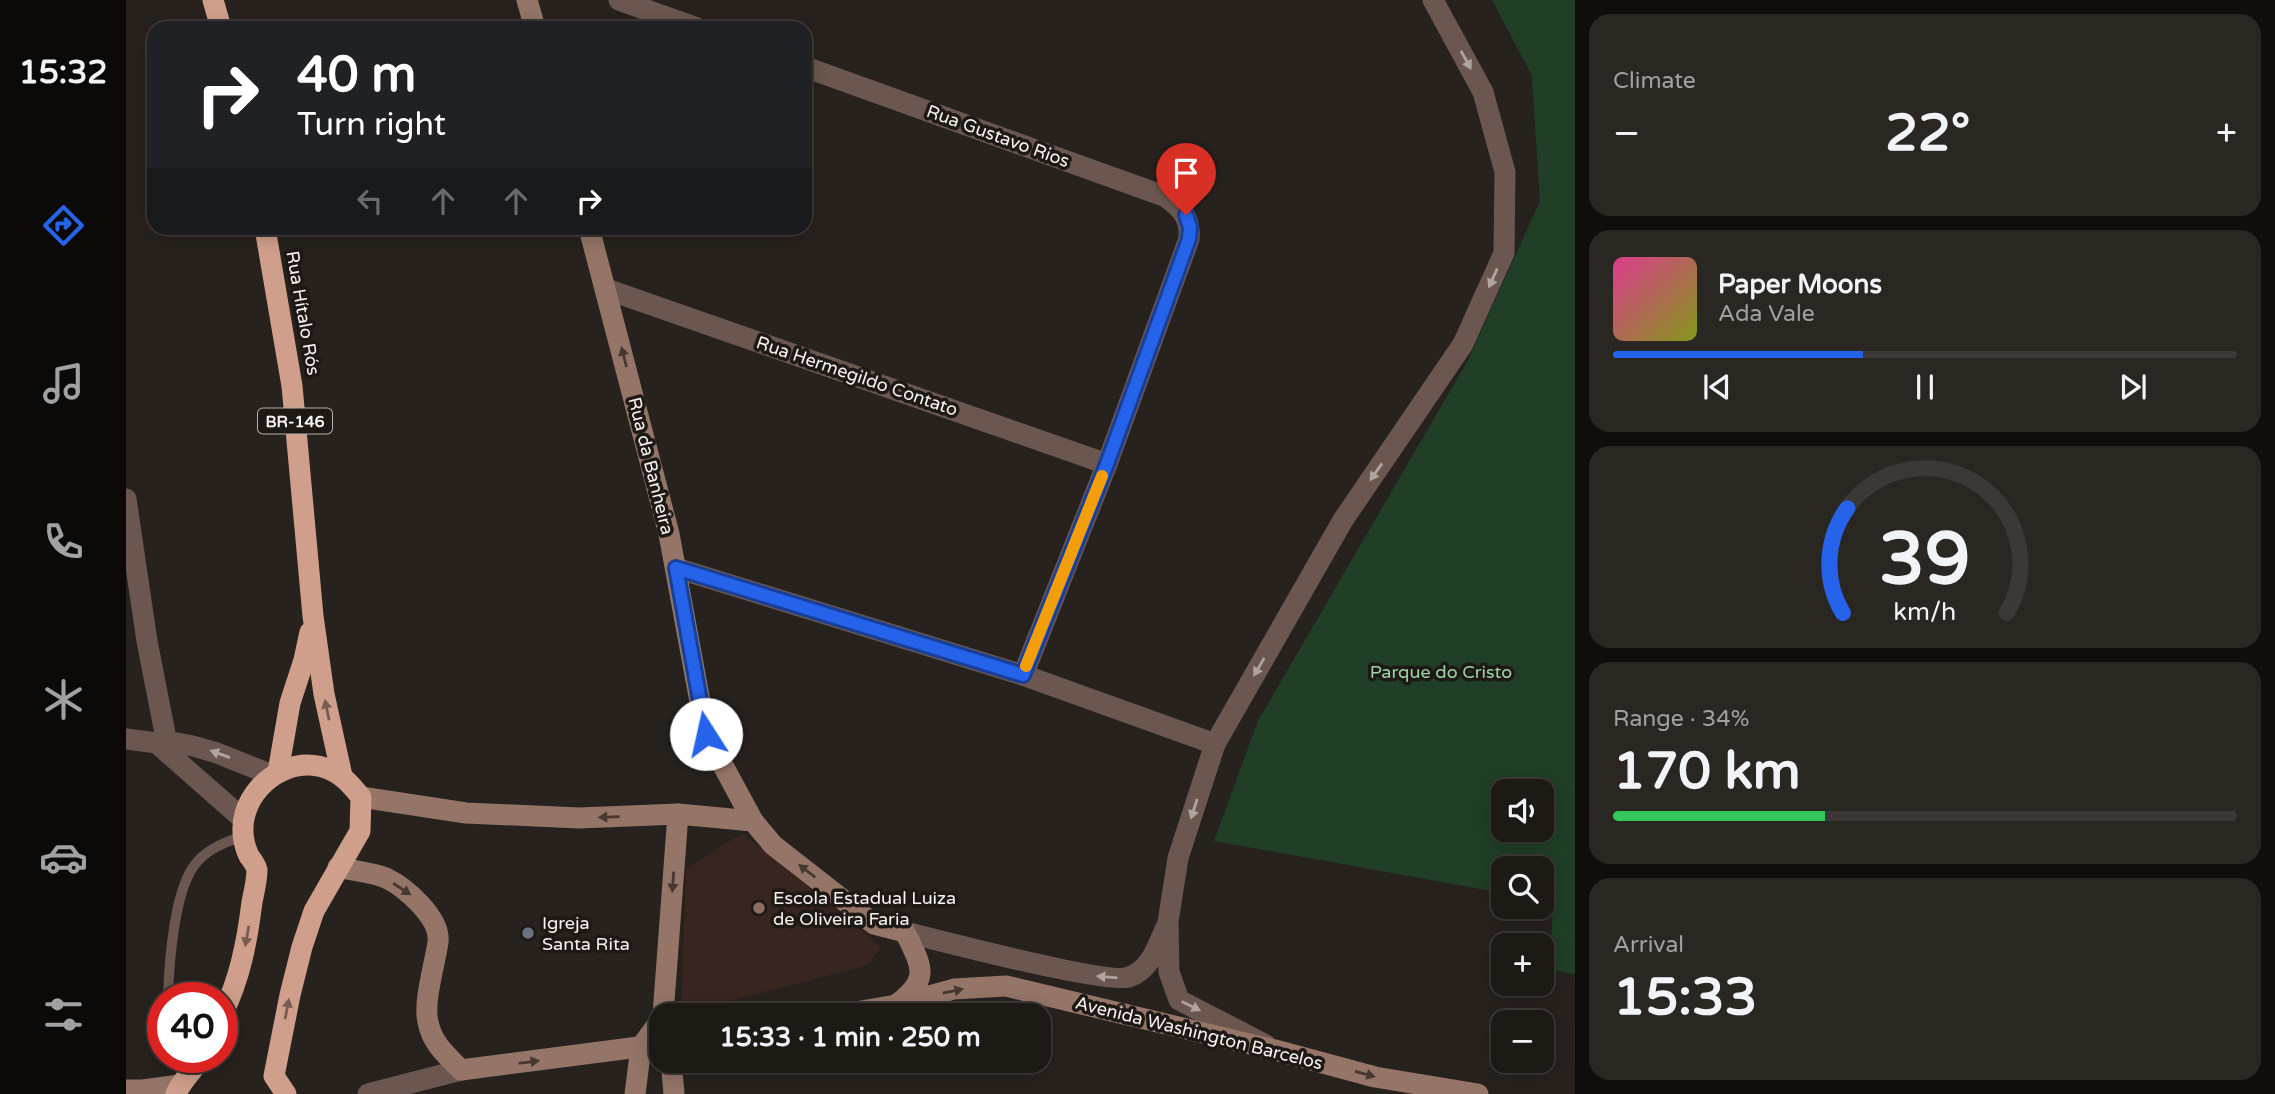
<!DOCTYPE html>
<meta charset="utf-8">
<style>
body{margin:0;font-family:"Varela Round",sans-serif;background:#2a2723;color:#f1f3f6;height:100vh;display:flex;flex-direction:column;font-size:26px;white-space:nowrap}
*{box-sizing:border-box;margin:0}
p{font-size:23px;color:#a0a1a1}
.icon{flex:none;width:38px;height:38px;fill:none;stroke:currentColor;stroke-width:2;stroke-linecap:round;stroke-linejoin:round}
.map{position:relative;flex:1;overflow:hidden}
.drawer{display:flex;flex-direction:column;gap:14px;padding:14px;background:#100e0c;width:700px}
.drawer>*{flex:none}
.top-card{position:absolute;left:21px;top:21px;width:665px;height:214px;border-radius:21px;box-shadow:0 4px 18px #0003,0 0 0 2px #3b3835;background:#202124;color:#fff;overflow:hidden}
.buttons{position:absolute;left:1365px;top:779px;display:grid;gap:14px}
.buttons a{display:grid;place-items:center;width:63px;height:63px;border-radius:14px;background:#1d1a16;box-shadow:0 4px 18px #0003,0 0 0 2px #3b3835;font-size:35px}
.speed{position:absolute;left:21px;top:982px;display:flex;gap:14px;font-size:35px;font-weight:700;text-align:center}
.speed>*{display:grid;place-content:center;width:91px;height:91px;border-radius:50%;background:#1d1a16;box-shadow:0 4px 18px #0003,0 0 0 2px #3b3835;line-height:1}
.speed .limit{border:10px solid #d22;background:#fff;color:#111}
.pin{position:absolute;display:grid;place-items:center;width:60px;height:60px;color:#fff;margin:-72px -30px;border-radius:50% 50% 50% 0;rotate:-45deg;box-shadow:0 0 7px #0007}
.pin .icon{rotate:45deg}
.me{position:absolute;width:77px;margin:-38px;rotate:350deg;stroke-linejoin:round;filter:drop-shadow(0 0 5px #0008)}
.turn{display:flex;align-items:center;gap:24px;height:147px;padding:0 35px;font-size:32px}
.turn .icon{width:91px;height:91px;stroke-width:2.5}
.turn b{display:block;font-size:49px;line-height:60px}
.lanes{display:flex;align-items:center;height:66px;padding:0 35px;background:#0003;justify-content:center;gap:35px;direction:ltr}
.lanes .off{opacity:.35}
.big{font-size:52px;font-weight:700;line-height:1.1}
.drawer .tile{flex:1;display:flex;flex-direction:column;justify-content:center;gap:10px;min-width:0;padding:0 24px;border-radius:21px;background:#2a2723}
.drawer .dial{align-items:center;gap:0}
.dial svg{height:182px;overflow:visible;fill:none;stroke:#3b3835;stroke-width:7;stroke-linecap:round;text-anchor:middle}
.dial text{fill:#f1f3f6;stroke:none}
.song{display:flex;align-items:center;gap:21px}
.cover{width:84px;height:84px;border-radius:10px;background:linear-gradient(135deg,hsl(330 70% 55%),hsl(70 70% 35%))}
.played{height:7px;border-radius:4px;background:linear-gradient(90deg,#2563eb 40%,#3b3835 40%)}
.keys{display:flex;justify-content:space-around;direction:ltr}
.heat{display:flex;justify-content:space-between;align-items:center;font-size:38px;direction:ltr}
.charge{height:10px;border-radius:5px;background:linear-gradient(90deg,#34c759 34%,#3b3835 0)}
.trip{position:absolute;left:523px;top:1003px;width:402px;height:70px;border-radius:21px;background:#1d1a16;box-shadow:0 4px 18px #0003,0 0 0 2px #3b3835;font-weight:700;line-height:70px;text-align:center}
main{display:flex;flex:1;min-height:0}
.menu{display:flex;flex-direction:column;width:126px;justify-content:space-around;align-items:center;background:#0c0a09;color:#a0a1a1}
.menu .icon{width:49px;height:49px}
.menu .on{color:#2563eb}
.menu b{font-size:32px;color:#f1f3f6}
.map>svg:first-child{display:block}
</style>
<main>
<nav class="menu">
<b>15:32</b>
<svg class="icon on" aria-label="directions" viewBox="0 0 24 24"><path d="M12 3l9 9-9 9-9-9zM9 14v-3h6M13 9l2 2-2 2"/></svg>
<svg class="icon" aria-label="music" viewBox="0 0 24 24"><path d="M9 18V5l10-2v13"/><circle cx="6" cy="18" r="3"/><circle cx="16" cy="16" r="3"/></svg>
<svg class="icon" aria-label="phone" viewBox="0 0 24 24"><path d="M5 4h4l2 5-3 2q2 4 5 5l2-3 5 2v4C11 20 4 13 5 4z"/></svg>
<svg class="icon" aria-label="climate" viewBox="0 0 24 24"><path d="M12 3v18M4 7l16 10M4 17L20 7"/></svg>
<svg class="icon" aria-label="car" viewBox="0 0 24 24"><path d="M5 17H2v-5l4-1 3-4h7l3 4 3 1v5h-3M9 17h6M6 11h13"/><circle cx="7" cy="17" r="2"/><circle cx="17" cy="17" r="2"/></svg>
<svg class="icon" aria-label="filters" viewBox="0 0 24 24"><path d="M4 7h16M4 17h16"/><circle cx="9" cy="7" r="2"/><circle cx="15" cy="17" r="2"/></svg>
</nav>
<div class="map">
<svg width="1449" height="1094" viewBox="0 0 1449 1094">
<rect width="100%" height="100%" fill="#27221e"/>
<path fill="#38251f" d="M616 833 755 947 742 965 555 1014 560 869Z"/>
<path fill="#203f26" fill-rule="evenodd" d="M1366 0H1449V974L1424 970 1427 903 1416 900V868H1377V893L1088 841 1132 721 1342 360 1414 201 1406 76ZM1377 791H1416V830H1377Z"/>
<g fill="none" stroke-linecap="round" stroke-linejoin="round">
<g stroke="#6b574f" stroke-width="10">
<path d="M42 998C43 964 48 887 71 862 83 848 100 842 117 836"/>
<path d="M51 1057 61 1076"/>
</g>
<g stroke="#6b574f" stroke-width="21">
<path d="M493 0 571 28"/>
<path d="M679 67 1038 196C1055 207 1065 218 1063 239L981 464 897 675"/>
<path d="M480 289 981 464"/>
<path d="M0 499 21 641 43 754"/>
<path d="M550 568 897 675 1089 744"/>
<path d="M0 739 31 743 40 741 67 746 91 753 146 775"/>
<path d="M34 746 117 819"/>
<path d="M779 932C811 940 984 985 1003 977 1025 969 1031 947 1040 927"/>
<path d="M1140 1045 1053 1000 1043 972 1042 922 1052 858 1089 744 1217 520 1337 344 1378 253 1379 172 1357 92 1307 0"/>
<path d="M242 1094 335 1070"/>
</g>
<g stroke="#947568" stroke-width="21">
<path d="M401 0 409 28"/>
<path d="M463 228 543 534 580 734 627 821"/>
<path d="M235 797 340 813 453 818 552 814 627 821 647 845 748 924 779 932C796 967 805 979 770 1005"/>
<path d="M212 867C227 871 245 872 260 878 279 887 315 918 312 942 309 964 297 1002 302 1022 306 1043 320 1055 335 1070L536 1044"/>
<path d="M537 1015 552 814"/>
<path d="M712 1015 770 1005 828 989 880 986 1149 1050 1249 1077 1352 1094"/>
<path d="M545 1060 548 1094"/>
<path d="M0 1090H17L54 1085"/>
<path d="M509 1094 515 1047 536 1018"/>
</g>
<g stroke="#d09f8b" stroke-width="21">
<path d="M87 0 95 28"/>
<path d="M139 228 166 386 187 616 198 694 216 776"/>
<path d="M152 772 164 703 178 660 184 632"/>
<path d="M96 1015C114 979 121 942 126 902 128 892 131 880 131 870 130 865 126 860 123 856 117 844 115 828 119 814 130 774 180 749 216 777 223 782 229 790 235 797L234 831 188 911 176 947 164 995 148 1076 160 1094"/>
<path d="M50 1094C56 1079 68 1071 75 1057"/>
</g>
</g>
<defs><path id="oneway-solid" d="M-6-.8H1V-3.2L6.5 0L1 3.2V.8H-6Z" transform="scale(1.75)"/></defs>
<g fill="#b0a49f">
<use href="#oneway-solid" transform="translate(1340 60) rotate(61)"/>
<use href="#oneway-solid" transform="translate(1367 278) rotate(114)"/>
<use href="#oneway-solid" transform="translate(1250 472) rotate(125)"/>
<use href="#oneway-solid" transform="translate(1133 667) rotate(120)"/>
<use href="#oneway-solid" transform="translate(94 754) rotate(-160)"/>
<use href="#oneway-solid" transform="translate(1068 809) rotate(108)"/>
<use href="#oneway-solid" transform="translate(981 977) rotate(-175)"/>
<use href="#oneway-solid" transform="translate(1065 1006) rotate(26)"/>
</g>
<g fill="#473932">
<use href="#oneway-solid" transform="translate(498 357) rotate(-104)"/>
<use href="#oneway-solid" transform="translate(483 817) rotate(178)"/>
<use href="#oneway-solid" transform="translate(681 871) rotate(-142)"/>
<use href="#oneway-solid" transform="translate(547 882) rotate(94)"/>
<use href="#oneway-solid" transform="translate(276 889) rotate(33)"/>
<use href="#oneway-solid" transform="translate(827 991) rotate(-11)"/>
<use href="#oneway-solid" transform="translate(403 1062) rotate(-7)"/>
<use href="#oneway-solid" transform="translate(1239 1074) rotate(15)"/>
</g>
<g fill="#775c50">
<use href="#oneway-solid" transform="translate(201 710) rotate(-102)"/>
<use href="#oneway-solid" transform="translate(121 936) rotate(100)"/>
<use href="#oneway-solid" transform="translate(161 1009) rotate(-79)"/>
</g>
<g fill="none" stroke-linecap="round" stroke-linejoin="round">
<defs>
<path id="route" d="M580 734 550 568 897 675 981 464 1063 239 1064 227 1060 215"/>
</defs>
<use href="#route" stroke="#184099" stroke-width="18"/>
<use href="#route" stroke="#2563eb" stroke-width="12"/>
<path stroke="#f59e0b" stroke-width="12" d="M900 666 976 476"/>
</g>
<circle fill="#8d6e63" stroke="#1e1915" stroke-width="2.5" cx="633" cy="908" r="7"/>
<circle fill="#6b7280" stroke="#1e1915" stroke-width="2.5" cx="402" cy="933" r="7"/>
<g text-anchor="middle" stroke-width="7" stroke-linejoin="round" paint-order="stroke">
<rect fill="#1e1915" stroke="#b4b1ae" stroke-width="2" x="132" y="408.5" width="74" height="25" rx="5"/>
<g font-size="16" font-weight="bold" fill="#f5f2ef">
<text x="169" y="427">BR-146</text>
</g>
<g font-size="18" fill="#f5f2ef" stroke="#1e1915">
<text transform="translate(872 136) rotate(20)" y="6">Rua Gustavo Rios</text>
<text transform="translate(177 313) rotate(80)" y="6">Rua Hítalo Rós</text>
<text transform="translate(731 376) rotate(19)" y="6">Rua Hermegildo Contato</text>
<text transform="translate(525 466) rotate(76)" y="6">Rua da Banheira</text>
<text transform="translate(1073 1033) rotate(14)" y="6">Avenida Washington Barcelos</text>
</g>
<g font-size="18" fill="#99d6a3" stroke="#1e1915">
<text x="1315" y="678">Parque do Cristo</text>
</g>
<g font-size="18" fill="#f5f2ef" stroke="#1e1915" text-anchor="start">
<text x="647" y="904">Escola Estadual Luiza<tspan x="647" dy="21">de Oliveira Faria</tspan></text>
<text x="416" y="929">Igreja<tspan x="416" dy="21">Santa Rita</tspan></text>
</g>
</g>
</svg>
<div class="buttons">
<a><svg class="icon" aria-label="sound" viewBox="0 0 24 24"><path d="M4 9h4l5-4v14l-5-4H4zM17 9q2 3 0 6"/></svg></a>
<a><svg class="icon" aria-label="search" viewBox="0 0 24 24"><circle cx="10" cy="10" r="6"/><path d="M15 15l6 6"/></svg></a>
<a>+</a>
<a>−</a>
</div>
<div class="speed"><div class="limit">40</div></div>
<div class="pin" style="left:1060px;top:215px;background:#d93025"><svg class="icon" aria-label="arrive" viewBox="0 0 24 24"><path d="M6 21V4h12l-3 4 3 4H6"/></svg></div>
<svg class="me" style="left:580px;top:734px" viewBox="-20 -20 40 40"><circle r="19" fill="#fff"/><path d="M0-13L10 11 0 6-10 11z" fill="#2563eb"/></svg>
<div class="trip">15:33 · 1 min · 250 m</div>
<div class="top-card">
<div class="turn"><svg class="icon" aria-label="right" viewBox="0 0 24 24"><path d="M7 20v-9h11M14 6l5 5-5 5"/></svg><div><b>40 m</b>Turn right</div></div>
<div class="lanes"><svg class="icon off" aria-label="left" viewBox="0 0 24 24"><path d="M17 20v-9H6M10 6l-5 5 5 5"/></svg><svg class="icon off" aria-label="ahead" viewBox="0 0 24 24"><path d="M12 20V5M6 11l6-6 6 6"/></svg><svg class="icon off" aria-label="ahead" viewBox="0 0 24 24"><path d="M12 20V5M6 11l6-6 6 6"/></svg><svg class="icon" aria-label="right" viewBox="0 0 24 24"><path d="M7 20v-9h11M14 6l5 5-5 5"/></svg></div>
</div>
</div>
<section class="drawer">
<div class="tile"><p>Climate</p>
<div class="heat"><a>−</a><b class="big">22°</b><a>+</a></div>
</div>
<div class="tile">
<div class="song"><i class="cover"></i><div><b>Paper Moons</b><p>Ada Vale</p></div></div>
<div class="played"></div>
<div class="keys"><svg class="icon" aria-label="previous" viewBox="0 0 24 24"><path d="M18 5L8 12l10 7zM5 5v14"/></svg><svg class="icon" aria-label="pause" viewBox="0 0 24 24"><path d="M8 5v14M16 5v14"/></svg><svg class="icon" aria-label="next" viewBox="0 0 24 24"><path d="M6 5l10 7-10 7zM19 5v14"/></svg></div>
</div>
<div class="tile dial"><svg viewBox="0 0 100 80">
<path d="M14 69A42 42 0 1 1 86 69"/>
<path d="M14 69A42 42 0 0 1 16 23" stroke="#2563eb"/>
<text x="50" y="56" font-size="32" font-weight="700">39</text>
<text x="50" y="72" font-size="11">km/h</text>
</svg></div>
<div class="tile"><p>Range · 34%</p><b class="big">170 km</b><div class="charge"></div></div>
<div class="tile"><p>Arrival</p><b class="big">15:33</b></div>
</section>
</main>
